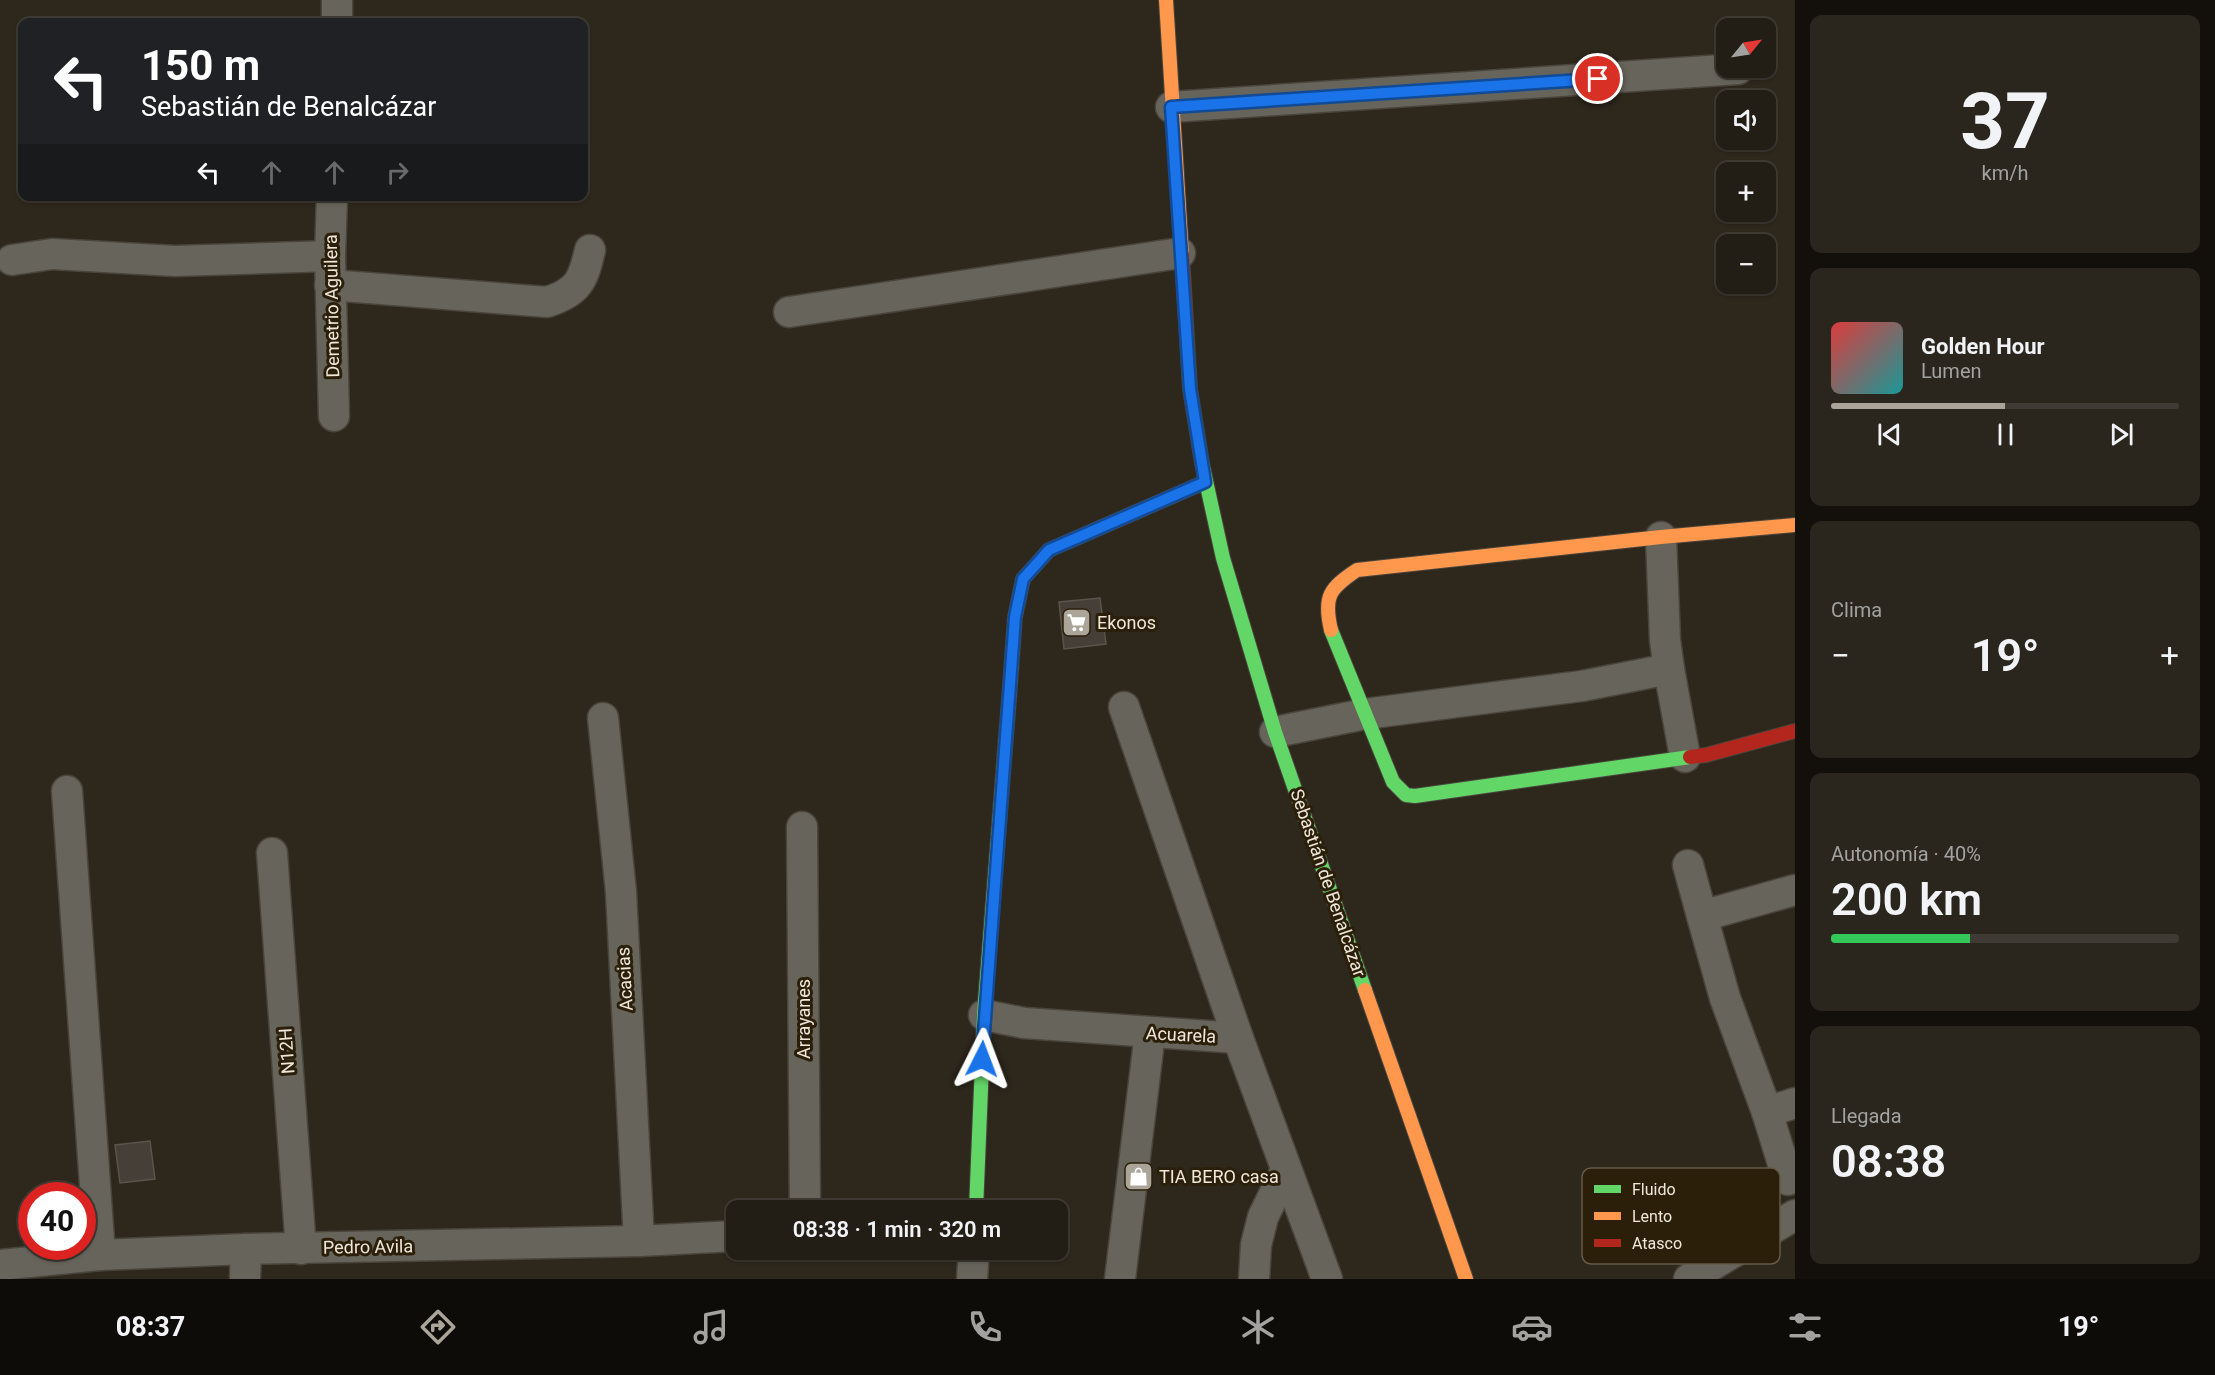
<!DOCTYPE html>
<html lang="es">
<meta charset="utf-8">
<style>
body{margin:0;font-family:Roboto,sans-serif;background:#2a261e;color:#f1f3f6;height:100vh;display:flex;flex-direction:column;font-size:22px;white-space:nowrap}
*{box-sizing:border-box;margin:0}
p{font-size:20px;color:#a2a2a0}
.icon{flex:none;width:33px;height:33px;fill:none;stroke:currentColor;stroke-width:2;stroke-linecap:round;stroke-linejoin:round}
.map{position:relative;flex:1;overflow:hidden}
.panel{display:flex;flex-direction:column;gap:15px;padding:15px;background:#13100c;width:420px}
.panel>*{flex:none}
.banner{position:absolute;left:18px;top:18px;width:570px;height:183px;border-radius:12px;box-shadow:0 2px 4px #0004,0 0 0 2px #3f3b34;background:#202124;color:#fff;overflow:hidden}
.needle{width:39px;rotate:60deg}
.buttons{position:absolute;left:1716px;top:18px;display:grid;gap:12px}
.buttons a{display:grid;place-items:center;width:60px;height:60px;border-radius:12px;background:#221d15;box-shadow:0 2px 4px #0004,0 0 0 2px #3f3b34;font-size:30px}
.speed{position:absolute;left:18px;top:1182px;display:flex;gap:12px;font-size:30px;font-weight:700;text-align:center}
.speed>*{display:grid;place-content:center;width:78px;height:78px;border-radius:50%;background:#221d15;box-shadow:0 2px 4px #0004,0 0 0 2px #3f3b34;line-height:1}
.speed .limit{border:9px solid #d22;background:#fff;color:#111}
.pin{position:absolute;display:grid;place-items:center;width:51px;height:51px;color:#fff;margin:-26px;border:3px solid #fff;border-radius:50%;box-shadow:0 2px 6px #0007}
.me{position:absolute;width:66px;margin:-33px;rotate:3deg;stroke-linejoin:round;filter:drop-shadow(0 0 4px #0008)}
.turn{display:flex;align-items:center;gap:21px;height:126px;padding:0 24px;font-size:27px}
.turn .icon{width:78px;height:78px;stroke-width:2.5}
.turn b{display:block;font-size:42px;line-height:51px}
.lanes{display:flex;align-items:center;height:57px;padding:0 24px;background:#0003;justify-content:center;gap:30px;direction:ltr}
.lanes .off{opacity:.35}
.big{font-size:45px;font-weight:600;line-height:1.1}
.panel .card{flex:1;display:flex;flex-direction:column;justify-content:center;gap:9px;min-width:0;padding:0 21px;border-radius:12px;background:#2a261e}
.panel .dial{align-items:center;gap:0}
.dial b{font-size:78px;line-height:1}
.song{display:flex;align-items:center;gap:18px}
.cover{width:72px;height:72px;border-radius:9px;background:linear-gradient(135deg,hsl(0 70% 55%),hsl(180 70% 35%))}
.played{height:6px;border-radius:3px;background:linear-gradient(90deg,#aba498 50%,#3f3b34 50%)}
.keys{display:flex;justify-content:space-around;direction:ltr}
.heat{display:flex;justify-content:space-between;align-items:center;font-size:33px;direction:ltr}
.charge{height:9px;border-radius:4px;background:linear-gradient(90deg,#34c759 40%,#3f3b34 0)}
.trip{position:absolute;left:726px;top:1200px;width:342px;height:60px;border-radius:12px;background:#221d15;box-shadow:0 2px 4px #0004,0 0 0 2px #3f3b34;font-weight:600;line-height:60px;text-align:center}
.menu{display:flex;height:96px;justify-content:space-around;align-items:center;background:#0e0c08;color:#a2a2a0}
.menu .icon{width:42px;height:42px}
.menu .on{color:#aba498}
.menu b{font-size:27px;color:#f1f3f6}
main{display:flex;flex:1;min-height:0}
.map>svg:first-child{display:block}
</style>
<main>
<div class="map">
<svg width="1795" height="1279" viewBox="0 0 1795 1279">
<rect width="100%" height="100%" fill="#2d271c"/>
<g fill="#463f38" stroke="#5b544c" stroke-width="1.5">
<path d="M1100 598 1106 644 1064 649 1059 602Z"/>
<path d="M150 1141 155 1179 120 1183 115 1145Z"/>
</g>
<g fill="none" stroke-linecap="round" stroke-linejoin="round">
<defs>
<g id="street">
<path d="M337 22V0"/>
<path d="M1171 107 1738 69"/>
<path d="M332 196 330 256 334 416"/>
<path d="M12 260 52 254 175 261 330 256"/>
<path d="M330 285 547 302C578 292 583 281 590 250"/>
<path d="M789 312 1180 253"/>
<path d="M1669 669 1685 757"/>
<path d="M1124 707 1238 1038 1327 1279"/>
<path d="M603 718 621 892 639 1241"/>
<path d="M1275 732 1365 714 1582 686 1669 669 1665 640 1661 537"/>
<path d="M67 791 100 1255"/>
<path d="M802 827 805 1210"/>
<path d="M272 853 301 1249"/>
<path d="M1688 865 1702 916"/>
<path d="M1795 890 1702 916 1725 998 1767 1112 1795 1103"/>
<path d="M984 1015 1024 1023 1238 1038"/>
<path d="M1767 1112 1788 1180"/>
<path d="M0 1265 100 1255 246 1249 639 1241 736 1236"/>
<path d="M245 1279 246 1249"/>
<path d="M972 1279 974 1250"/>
<path d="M1120 1279 1150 1033"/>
<path d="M1254 1279 1256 1245 1263 1217 1286 1170"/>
<path d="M1689 1279 1795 1215"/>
</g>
<g id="fast">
<path d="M1202 463 1223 558 1275 732 1365 990"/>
<path d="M1331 630 1393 782 1406 795 1415 796 1690 757"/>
<path d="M976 1210 984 1015 1009 699"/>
</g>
<g id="slow">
<path d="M1166 0 1182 255"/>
<path d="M1331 630C1323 596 1330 588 1357 570L1661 537 1795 525"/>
<path d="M1009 699 1015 617 1023 579 1049 550 1205 482"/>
<path d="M1365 990 1466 1279"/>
</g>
<g id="jam">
<path d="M1182 255 1190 389 1202 463"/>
<path d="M1690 757 1706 755 1795 731"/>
</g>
</defs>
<use href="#street" stroke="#4a453c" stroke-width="33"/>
<use href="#fast" stroke="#4a453c" stroke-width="16"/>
<use href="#slow" stroke="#4a453c" stroke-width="16"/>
<use href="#jam" stroke="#4a453c" stroke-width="16"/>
<use href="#street" stroke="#67655b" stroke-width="30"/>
<use href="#fast" stroke="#63d668" stroke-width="14"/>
<use href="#slow" stroke="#ff974d" stroke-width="14"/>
<use href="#jam" stroke="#b3261e" stroke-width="14"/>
</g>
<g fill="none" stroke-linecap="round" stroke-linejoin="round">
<defs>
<path id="route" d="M982 1059 1015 617 1023 579 1049 550 1205 482 1190 389 1171 107 1598 79"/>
</defs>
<use href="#route" stroke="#114b97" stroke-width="15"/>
<use href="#route" stroke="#1a73e8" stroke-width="10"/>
</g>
<defs>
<symbol id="supermarket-square" viewBox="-11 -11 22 22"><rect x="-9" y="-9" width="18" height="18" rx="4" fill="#aba498" stroke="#2b1f0a"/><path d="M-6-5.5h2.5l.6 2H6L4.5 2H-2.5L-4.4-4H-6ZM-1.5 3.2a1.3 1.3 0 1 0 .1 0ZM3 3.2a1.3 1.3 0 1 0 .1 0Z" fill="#fff"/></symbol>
<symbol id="shop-square" viewBox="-11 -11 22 22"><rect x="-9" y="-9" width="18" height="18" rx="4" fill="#aba498" stroke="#2b1f0a"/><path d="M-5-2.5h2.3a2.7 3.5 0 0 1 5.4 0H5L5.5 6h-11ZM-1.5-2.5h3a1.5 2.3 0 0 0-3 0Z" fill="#fff"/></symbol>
</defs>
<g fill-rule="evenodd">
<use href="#supermarket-square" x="1060" y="606" width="33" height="33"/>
<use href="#shop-square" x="1122" y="1160" width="33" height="33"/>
</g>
<g text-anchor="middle" stroke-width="6" stroke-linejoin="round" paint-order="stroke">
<g font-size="18" fill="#efe7da" stroke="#2b1f0a">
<text transform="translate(332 306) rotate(-91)" y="6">Demetrio Aguilera</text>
<text transform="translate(1328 883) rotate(71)" y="6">Sebastián de Benalcázar</text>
<text transform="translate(625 979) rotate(-93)" y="6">Acacias</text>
<text transform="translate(804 1019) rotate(-90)" y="6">Arrayanes</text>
<text transform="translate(1181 1035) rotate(3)" y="6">Acuarela</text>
<text transform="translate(287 1051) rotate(-94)" y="6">N12H</text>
<text transform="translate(368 1247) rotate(-1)" y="6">Pedro Avila</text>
</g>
<g font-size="18" fill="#efe7da" stroke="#2b1f0a" text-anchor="start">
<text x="1097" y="629">Ekonos</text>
<text x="1159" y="1183">TIA BERO casa</text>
</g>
</g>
<rect x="1582" y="1168" width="198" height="96" rx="9" fill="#2b1f0a" stroke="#665b48" stroke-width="1.5"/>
<rect x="1594" y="1185" width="27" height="8" fill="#63d668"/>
<rect x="1594" y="1212" width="27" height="8" fill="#ff974d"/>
<rect x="1594" y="1239" width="27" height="8" fill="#b3261e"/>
<g font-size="16" fill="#efe7da">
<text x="1632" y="1195">Fluido</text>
<text x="1632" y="1222">Lento</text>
<text x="1632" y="1249">Atasco</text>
</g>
</svg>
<div class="buttons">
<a><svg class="needle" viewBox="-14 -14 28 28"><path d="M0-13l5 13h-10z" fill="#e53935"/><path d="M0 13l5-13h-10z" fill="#a2a2a0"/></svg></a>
<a><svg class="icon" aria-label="sound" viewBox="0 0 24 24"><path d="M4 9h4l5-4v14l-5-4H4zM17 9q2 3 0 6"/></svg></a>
<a>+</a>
<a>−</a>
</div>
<div class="speed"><div class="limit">40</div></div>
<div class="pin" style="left:1598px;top:79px;background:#d93025"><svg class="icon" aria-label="arrive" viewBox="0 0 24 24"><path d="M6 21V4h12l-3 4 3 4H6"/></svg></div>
<svg class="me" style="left:982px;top:1059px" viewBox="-20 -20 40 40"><path d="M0-17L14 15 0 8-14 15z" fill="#1a73e8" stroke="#fff" stroke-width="4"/></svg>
<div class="trip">08:38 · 1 min · 320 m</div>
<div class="banner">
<div class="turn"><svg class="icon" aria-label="left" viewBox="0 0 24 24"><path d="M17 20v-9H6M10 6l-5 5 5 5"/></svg><div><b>150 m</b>Sebastián de Benalcázar</div></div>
<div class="lanes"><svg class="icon" aria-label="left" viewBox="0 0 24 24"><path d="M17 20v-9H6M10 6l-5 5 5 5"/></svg><svg class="icon off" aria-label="ahead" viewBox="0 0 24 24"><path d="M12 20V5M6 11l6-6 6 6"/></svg><svg class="icon off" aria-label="ahead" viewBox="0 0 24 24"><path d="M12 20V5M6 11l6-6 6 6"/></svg><svg class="icon off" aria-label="right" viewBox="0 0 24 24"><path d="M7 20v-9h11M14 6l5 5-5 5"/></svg></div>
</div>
</div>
<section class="panel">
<div class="card dial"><b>37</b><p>km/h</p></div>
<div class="card">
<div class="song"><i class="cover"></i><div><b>Golden Hour</b><p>Lumen</p></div></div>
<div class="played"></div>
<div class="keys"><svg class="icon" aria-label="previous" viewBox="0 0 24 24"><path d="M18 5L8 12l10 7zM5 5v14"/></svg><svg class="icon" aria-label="pause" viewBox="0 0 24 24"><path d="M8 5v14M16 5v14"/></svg><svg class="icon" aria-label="next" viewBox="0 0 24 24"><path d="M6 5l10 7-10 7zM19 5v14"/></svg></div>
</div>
<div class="card"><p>Clima</p>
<div class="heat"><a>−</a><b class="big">19°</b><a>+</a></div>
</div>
<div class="card"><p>Autonomía · 40%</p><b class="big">200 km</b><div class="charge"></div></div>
<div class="card"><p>Llegada</p><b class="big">08:38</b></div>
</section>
</main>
<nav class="menu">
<b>08:37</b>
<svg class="icon on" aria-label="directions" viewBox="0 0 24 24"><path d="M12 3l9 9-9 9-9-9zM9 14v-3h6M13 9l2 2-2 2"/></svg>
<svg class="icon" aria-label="music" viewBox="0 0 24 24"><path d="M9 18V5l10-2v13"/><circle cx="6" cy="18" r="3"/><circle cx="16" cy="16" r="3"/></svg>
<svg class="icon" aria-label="phone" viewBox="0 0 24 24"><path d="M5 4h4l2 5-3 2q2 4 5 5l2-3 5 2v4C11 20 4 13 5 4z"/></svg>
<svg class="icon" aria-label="climate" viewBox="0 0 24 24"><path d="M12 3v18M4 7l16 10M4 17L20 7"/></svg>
<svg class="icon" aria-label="car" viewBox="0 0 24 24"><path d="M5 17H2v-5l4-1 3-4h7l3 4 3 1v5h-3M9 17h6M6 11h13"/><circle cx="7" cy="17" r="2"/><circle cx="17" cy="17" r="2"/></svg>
<svg class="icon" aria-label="filters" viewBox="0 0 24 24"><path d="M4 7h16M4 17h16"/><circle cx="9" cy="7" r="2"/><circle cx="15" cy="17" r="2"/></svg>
<b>19°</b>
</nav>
